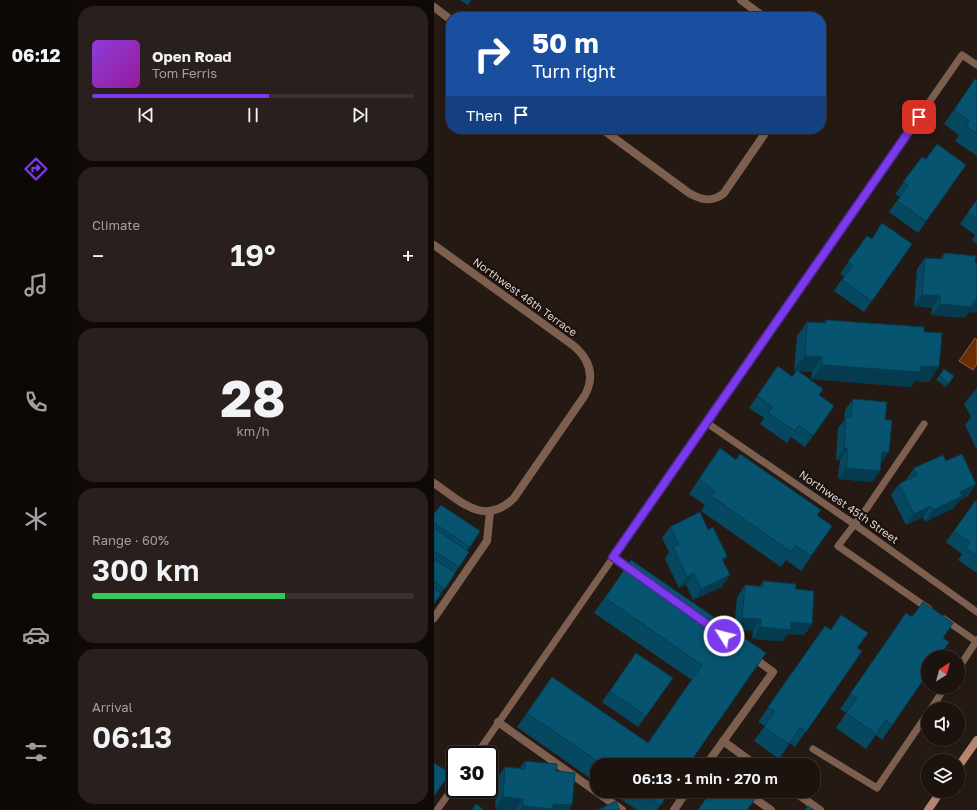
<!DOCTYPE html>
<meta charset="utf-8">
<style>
body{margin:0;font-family:"Golos Text",sans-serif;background:#29201d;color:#f1f3f6;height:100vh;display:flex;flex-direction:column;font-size:15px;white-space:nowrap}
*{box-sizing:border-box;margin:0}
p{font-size:13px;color:#a09e9e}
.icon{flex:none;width:22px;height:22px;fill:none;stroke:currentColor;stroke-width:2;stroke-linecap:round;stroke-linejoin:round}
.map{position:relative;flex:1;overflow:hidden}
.details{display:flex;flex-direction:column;gap:6px;padding:6px;background:#0f0a08;width:362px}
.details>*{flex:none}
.hud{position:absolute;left:12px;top:12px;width:380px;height:122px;border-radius:16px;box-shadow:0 1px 3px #0004,0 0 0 1px #3a322f;background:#1a4fa0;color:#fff;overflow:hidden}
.needle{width:26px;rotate:36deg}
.buttons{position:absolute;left:487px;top:650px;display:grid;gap:8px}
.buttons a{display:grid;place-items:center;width:44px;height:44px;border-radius:50%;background:#1c130f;box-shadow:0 1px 3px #0004,0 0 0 1px #3a322f;font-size:20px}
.speed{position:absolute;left:12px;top:746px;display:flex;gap:8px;font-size:20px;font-weight:700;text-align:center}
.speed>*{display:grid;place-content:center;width:52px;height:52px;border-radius:50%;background:#1c130f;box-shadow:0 1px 3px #0004,0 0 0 1px #3a322f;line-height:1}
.speed .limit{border:2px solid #111;border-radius:6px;background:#fff;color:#111}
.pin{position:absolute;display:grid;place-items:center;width:34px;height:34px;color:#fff;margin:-17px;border-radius:8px;box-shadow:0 2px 6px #0006}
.me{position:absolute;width:44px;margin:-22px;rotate:306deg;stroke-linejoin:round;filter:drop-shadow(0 0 3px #0008)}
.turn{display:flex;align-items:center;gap:14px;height:84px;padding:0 20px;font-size:18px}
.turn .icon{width:52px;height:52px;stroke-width:2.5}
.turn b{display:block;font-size:28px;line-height:34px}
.then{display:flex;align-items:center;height:38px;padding:0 20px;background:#0003;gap:8px;font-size:15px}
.big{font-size:30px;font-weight:600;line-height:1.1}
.details .widget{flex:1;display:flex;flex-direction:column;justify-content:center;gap:6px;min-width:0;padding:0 14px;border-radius:16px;background:#29201d}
.details .dial{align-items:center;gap:0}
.dial b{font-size:52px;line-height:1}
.song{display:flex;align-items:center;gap:12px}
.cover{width:48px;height:48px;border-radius:6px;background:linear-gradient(135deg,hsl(270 70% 55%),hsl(300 70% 35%))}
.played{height:4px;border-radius:2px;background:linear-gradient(90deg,#7c3aed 55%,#3a322f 55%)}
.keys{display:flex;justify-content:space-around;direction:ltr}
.heat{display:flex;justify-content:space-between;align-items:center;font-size:22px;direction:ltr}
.charge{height:6px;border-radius:3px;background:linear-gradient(90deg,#34c759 60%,#3a322f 0)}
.trip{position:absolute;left:156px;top:758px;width:230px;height:40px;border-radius:16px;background:#1c130f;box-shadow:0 1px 3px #0004,0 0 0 1px #3a322f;font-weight:600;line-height:40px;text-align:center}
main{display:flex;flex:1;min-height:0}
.tab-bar{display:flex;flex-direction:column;width:72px;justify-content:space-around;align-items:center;background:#0b0806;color:#a09e9e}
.tab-bar .icon{width:28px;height:28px}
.tab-bar .selected{color:#7c3aed}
.tab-bar b{font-size:18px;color:#f1f3f6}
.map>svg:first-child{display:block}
</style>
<main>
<nav class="tab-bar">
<b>06:12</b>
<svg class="icon selected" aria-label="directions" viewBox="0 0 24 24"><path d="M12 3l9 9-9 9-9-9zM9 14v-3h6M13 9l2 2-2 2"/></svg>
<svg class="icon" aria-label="music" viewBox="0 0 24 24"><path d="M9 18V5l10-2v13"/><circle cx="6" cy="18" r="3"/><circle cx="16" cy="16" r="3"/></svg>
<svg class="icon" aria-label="phone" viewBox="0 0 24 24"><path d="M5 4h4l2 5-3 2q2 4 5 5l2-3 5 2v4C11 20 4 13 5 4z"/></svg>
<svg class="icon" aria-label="climate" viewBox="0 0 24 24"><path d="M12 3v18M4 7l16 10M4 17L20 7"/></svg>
<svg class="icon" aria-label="car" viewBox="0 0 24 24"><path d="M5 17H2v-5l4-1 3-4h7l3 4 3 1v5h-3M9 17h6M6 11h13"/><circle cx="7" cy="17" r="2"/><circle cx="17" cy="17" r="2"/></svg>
<svg class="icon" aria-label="filters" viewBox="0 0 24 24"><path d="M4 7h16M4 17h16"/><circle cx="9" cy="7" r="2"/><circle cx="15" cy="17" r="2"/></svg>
</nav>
<section class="details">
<div class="widget">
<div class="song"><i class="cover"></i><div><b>Open Road</b><p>Tom Ferris</p></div></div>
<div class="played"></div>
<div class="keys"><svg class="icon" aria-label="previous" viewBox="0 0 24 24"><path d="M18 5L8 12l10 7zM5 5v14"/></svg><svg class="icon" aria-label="pause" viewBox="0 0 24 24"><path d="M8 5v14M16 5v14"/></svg><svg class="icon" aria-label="next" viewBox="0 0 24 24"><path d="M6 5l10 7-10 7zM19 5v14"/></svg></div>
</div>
<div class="widget"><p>Climate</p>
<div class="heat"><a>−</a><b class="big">19°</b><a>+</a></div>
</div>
<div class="widget dial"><b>28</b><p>km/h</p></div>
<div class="widget"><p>Range · 60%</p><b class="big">300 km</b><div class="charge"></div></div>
<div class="widget"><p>Arrival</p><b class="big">06:13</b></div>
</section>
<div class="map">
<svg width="543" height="810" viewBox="0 0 543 810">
<rect width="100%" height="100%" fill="#251914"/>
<path fill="#6c2e03" stroke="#8e6041" d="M541 338 543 340V364L539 370 525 361Z"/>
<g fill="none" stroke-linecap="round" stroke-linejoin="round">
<g stroke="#7d5f50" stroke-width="7">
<path d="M273 423 420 524 543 612"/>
<path d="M490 424 433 508 404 546 495 609"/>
<path d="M510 619 543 642"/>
<path d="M524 669 543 640"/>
<path d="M497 709 511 687"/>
<path d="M379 749 443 788 494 713"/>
<path d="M42 755 528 55 543 65"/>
<path d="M3 810 21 785"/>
</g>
<g stroke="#7d5f50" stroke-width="8">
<path d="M307 0 330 17"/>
<path d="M0 7 17 20"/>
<path d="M168 129 255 193C267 200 279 203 290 193L334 129"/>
<path d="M0 245 140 346C156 360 161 376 151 395L80 498C51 527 27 502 0 483"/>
<path d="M179 557 201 573"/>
<path d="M0 618 53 541 56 512"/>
<path d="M64 722 188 810"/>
<path d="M289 741 322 765"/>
<path d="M272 765 339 672 316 655"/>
<path d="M310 791 337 810"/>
<path d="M359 791 386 810"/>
<path d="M240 810 253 791"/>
</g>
<g stroke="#b5856d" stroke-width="8">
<path d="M524 767 543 740"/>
<path d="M494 810 507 791"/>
</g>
</g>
<g fill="#054860">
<path d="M26 0H37L34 5Z"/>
<path d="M541 79 543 80V156L521 141 525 135 510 124Z"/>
<path d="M488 157 492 159 532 165 484 233 455 212 466 197 461 194Z"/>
<path d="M543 200V244L538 240 541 235 526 224Z"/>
<path d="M433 236 437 239 478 244 430 312 400 291 410 276 406 274Z"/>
<path d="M510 253 535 312 531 318 497 315 498 308 480 306 483 269 491 258 506 259Z"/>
<path d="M392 320 490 332 495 382 481 381 476 387 377 379 378 372 363 371 385 395 400 406 371 447 357 437 353 443 326 424 330 418 315 408 344 366 358 377 363 371 360 370 363 336 373 322 390 323Z"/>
<path d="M510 369 520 376 512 387 502 380Z"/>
<path d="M543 388V450L531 425 537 417 530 404 541 390Z"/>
<path d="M419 399 447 463 446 471 438 482 404 479 406 460H402L404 428 410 421 411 410Z"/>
<path d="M286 448 398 526 367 571 352 560 347 567 267 511 271 505 255 494Z"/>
<path d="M512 461 542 484 534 496 526 500 520 508 491 522 489 517 472 525 457 495 465 484 472 480 480 468Z"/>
<path d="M541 501 543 502V573L524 560 528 554 512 542Z"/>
<path d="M0 514 46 531 33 551 35 552 0 604Z"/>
<path d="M236 527 289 561 288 587 259 600 252 585 245 588 231 559 235 552 228 538Z"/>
<path d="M197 560 332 653 254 765H163V783L83 727 118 677 214 743 258 680 160 613Z"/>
<path d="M329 581 361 589 378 624 370 635 354 634 349 641 318 639 319 631 300 629 303 597 311 585 326 586Z"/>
<path d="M472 613 509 638 494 673 448 740 442 735 432 749 402 728 412 713 406 709Z"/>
<path d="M391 626 428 651 361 747 356 743 345 759 320 741 331 726 324 722Z"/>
<path d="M202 653 239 678 204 727 168 702Z"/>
<path d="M91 761 122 771 135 810H75L61 809 63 779 71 767 86 768Z"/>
<path d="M175 791H236L223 810H203Z"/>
</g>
<g fill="#043b4e">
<path d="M488 295 506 296 498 308 480 306Z"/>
<path d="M539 301H543V313L535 312 531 318 497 315 506 304Z"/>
<path d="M371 356 388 357 378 372 360 370Z"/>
<path d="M388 365 487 366 505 367 495 382 481 381 476 387 377 379Z"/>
<path d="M410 448 414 449 406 460H402Z"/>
<path d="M448 452H455L447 464Z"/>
<path d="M412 468 446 471 438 482 404 479Z"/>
<path d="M542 484 534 496 526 500 520 508 491 522 499 510 526 492Z"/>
<path d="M497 506 489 517 472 525 480 514Z"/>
<path d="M293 556 285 568 288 559Z"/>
<path d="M260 573 252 585 245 588 253 577Z"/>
<path d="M296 575 288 587 259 600 267 589Z"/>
<path d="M308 618 327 619 319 631 300 629Z"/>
<path d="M357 622 378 624 370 635 354 634 349 641 318 639 326 627Z"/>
<path d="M69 797 89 799 82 810 61 809Z"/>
<path d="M119 804 138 805 135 810H86L89 806Z"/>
</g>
<g fill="#065470" stroke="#043b4e">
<path d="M541 79 543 80V134L532 126 535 121 520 110Z"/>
<path d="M503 144 532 165 492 221 463 201 474 185 469 182 488 157 492 159Z"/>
<path d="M543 200V219L534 212Z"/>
<path d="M448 223 478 244 438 301 408 280 419 265 414 262 433 236 438 239Z"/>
<path d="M510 253 542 256 541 262 543 263V301H539V307L506 304V296L488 295 491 258 509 259Z"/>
<path d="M392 320 490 327V332L508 333 505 367 487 366 486 372 388 365V357L371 356 373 322 392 323Z"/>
<path d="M344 366 358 377 363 370 389 389 385 395 400 406 379 436 365 425 361 431 334 413 338 407 323 396Z"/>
<path d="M510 369 520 376 515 383 505 376Z"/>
<path d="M543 388V394L541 390Z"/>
<path d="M419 399 453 402 451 420H458L455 452H448L446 471 412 468 414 449 410 448 412 417H417Z"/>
<path d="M286 448 302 460 306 454 387 510 383 515 398 526 377 556 362 546 357 552 277 496 281 491 265 479Z"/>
<path d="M528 454 542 484 526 492 528 496 499 510 497 506 480 514 465 484 483 475 480 468 509 455 512 461Z"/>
<path d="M541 501 543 502V556L532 548 536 542 520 531Z"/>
<path d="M7 505 46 531 36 547 0 523V514Z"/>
<path d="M266 512 274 530 279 527 293 556 288 559 296 575 267 589 260 573 253 577 239 547 245 544 236 527Z"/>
<path d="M0 528 35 552 25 567 0 551Z"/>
<path d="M0 559 21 573 11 589 0 581Z"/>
<path d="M197 560 332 653 254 765H169L93 713 118 677 214 743 268 665 171 598Z"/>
<path d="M329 581 362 584 361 589 380 591 378 624 357 622V630L326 627 327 619 308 618 311 585 329 587Z"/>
<path d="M0 588 7 593 0 604Z"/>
<path d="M489 602 519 623 509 638 515 642 505 657H494V673L458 725 452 720 442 734 412 713 423 698 416 694 472 613 478 617Z"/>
<path d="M407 615 434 633 423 648 428 651 372 732 366 728 355 744 330 727 341 711 334 707 391 626 397 630Z"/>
<path d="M202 653 239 678 212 716 176 691Z"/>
<path d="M91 761 123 764 122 771 141 773 138 805 119 804V809L89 806V799L69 797 71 767 91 769Z"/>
<path d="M0 763 16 773 0 796Z"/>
<path d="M207 791H236L227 805Z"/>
<path d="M277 791H282L285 793 286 791H315L323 796 313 810H264Z"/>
<path d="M182 801 186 810H164Z"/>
<path d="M42 804 50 810H38Z"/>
<path d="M374 806 380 810H371Z"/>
</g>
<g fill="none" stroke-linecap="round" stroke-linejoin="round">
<defs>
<path id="route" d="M290 636 179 557 485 117"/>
</defs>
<use href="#route" stroke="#51269a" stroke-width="10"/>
<use href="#route" stroke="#7c3aed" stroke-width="7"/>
</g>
<g text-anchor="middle" stroke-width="4" stroke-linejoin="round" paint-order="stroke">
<g font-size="11" fill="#ded5d1" stroke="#1b100b">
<text transform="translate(91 297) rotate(36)" y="4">Northwest 46th Terrace</text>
<text transform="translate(415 507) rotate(35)" y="4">Northwest 45th Street</text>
</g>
</g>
</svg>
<div class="buttons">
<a><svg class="needle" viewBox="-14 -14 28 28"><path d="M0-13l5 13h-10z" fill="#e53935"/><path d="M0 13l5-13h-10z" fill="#a09e9e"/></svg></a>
<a><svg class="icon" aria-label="sound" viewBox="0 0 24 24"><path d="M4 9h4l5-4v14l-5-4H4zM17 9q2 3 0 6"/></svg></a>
<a><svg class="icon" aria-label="layers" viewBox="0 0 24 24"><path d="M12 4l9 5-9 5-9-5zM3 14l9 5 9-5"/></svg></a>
</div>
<div class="speed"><div class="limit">30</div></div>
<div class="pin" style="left:485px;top:117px;background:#d93025"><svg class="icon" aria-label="arrive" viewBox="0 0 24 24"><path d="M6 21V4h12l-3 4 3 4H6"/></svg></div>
<svg class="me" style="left:290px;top:636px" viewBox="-20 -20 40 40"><circle r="17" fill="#7c3aed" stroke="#fff" stroke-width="3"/><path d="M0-11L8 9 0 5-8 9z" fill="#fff"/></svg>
<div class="trip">06:13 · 1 min · 270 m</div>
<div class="hud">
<div class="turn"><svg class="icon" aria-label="right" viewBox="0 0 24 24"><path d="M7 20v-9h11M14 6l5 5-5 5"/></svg><div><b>50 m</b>Turn right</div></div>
<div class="then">Then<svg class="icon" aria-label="arrive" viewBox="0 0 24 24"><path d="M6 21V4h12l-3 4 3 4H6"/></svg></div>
</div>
</div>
</main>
